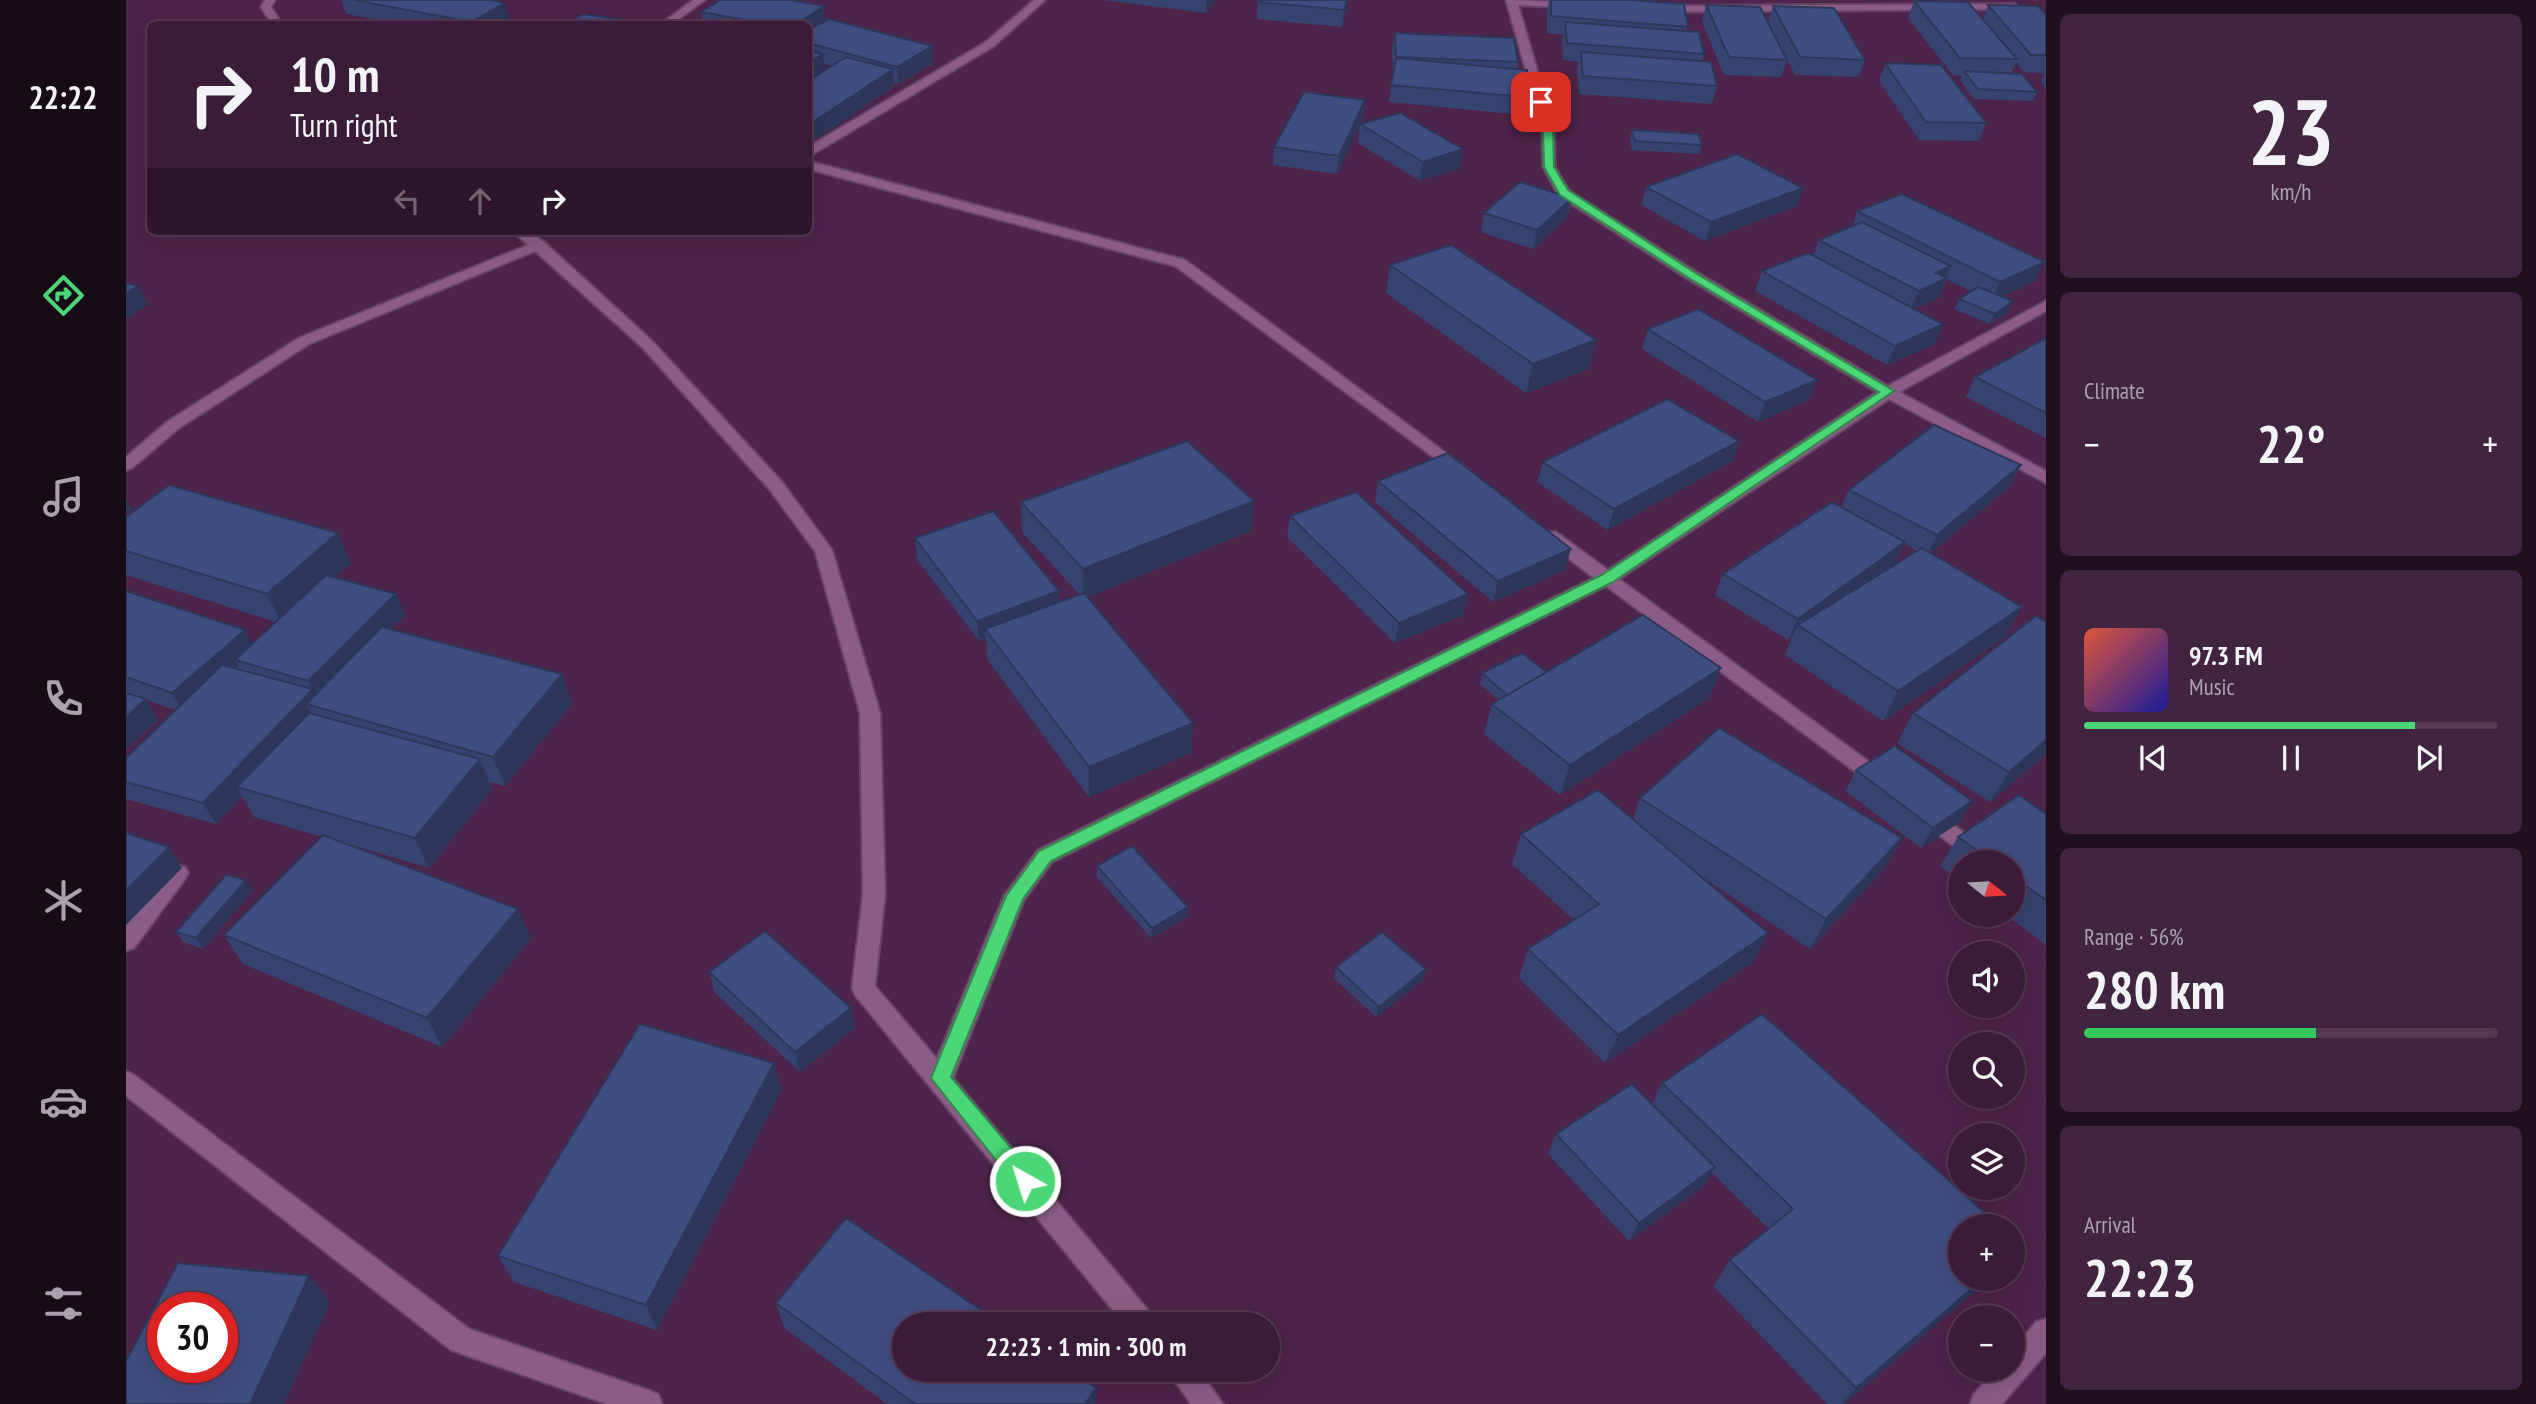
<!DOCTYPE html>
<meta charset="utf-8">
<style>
body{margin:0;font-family:"PT Sans Narrow",sans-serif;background:#412440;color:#f1f3f6;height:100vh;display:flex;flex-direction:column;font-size:26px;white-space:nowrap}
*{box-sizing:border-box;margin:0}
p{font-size:23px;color:#aba1ae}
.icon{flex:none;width:38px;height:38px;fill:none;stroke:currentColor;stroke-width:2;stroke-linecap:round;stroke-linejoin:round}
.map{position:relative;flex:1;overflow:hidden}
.side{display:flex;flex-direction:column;gap:14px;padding:14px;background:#200f1f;width:490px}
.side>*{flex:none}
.guide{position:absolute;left:21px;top:21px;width:665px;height:214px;border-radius:10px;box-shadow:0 7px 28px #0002,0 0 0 2px #543953;background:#3a1b38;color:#f1f3f6;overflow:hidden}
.needle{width:46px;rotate:108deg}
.controls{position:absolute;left:1822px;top:850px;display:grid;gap:14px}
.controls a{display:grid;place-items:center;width:77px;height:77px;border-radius:50%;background:#3a1b38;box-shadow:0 7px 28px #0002,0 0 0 2px #543953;font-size:35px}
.speed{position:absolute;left:21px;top:1292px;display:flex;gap:14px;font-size:35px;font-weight:700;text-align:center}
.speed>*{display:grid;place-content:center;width:91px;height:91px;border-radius:50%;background:#3a1b38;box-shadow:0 7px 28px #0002,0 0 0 2px #543953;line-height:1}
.speed .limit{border:10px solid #d22;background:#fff;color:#111}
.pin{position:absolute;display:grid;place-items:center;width:60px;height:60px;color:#fff;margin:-30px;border-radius:14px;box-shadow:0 4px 10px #0006}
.me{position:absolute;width:77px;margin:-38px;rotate:321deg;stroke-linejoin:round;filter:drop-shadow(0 0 5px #0008)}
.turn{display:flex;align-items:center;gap:24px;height:147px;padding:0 28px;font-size:32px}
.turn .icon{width:91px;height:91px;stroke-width:2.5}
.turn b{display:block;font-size:49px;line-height:60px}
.lanes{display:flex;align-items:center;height:66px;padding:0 28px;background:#0003;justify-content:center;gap:35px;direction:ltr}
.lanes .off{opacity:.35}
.big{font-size:52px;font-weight:700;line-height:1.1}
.side .card{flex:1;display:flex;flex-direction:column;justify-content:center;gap:10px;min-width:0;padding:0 24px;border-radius:10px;background:#412440}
.side .dial{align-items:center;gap:0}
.dial b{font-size:91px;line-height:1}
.song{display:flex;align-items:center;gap:21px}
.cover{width:84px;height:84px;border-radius:10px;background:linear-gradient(135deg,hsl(10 70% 55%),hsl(240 70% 35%))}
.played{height:7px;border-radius:4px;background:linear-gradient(90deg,#4bd677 80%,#543953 80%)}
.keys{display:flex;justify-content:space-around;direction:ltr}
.heat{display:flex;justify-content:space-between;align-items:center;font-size:38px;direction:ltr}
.charge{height:10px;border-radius:5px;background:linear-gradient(90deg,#34c759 56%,#543953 0)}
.trip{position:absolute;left:766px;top:1312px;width:388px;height:70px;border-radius:35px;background:#3a1b38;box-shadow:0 7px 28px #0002,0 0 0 2px #543953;font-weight:700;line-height:70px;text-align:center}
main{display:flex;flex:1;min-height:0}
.menu{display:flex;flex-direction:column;width:126px;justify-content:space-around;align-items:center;background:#170b16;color:#aba1ae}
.menu .icon{width:49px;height:49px}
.menu .selected{color:#4bd677}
.menu b{font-size:32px;color:#f1f3f6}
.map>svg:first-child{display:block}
</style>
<main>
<nav class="menu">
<b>22:22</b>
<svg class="icon selected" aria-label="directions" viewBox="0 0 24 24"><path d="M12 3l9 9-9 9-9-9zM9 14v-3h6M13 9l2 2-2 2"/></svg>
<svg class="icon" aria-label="music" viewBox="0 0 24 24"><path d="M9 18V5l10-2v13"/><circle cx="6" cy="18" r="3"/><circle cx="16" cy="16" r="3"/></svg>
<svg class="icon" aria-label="phone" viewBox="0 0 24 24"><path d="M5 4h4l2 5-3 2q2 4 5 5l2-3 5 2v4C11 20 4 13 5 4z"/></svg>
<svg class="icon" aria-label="climate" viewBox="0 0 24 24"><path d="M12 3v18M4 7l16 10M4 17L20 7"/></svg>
<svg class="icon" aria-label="car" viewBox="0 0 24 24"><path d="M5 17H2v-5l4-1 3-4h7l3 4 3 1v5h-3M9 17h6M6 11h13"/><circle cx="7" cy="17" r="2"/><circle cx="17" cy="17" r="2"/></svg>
<svg class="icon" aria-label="filters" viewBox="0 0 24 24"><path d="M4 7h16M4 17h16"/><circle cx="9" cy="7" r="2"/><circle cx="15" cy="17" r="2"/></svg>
</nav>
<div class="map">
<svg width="1920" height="1404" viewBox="0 0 1920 1404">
<rect width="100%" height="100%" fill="#4d244a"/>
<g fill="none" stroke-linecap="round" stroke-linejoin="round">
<defs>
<g id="minor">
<path d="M139 0H149L145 7 156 24H146L135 7Z"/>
<path d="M567 0H579L546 24H535Z"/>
<path d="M908 0H919L868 46 682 157V147L860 42Z"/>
<path d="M1380 0 1447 2 1452 5 1447 8 1392 5 1428 127 1429 167 1443 191 1572 273 1762 386 1920 301V311L1773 392 1920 471V483L1763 399 1493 579 1765 778 1768 783 1765 788H1751L1480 586 926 862 898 900 827 1078 1027 1316 1030 1325H999L729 995 726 988 737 894 734 713 689 551 644 490 516 347 409 251 183 344 53 428 6 468 0 470V457L41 422 173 338 402 245 387 231H402L418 242 526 341 656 482 706 550 754 713 759 894 749 986 811 1059 878 896 912 850 1468 578 1418 540 1415 536 1418 532H1430L1482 570 1751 392 1562 279 1433 196 1417 167 1416 127Z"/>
<path d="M1888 4 1893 7 1892 9 1533 12 1528 9 1533 6Z"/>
<path d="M682 161 1059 260 1343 470 1335 475 1329 473 1049 266 682 169Z"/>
<path d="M1801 807 1874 857 1876 863H1850L1794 821 1791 815 1794 809Z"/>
<path d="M51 865 59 867 62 873 59 879 8 948 0 951V925L43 867Z"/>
<path d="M0 1071 8 1075 343 1329 522 1390 532 1394 536 1404H481L325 1350 0 1096Z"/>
<path d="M1920 1319V1353L1876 1404H1844L1848 1394 1869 1370H1886V1350L1910 1322Z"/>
<path d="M1041 1370H1073L1097 1404H1065Z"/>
</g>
</defs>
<use href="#minor" stroke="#674364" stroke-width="4"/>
<use href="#minor" fill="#8b5d86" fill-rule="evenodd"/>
</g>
<g fill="#36436e" fill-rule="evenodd">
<path d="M215 0H364L383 19 374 24H274L220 14Z"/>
<path d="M977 0H1089L1080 13Z"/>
<path d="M1222 0 1220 11 1216 27 1131 19 1132 2Z"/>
<path d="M1423 0H1506L1562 27 1560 31 1578 54 1576 61 1591 86 1586 104 1453 94 1451 69 1453 62 1437 60 1436 39 1437 35 1421 33V11Z"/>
<path d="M1788 1 1857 19 1862 5 1920 15V89L1915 81 1918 73 1898 72 1890 63 1885 73 1911 92 1907 101 1848 99 1834 80 1836 76 1827 75 1782 18Z"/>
<path d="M1580 5 1642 22 1647 6 1739 60 1733 77 1669 75 1656 50 1661 60 1655 77 1598 75 1576 22Z"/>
<path d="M698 6 699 21 807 63 773 84 768 83V86L689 140 682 138V24H577L575 12ZM698 64 707 66 699 71Z"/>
<path d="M1269 33 1392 62 1391 69 1399 97 1396 115 1263 102 1267 74 1266 50Z"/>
<path d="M1759 63 1860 123 1853 141 1793 140 1753 81Z"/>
<path d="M1239 100 1237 118 1211 174 1147 165 1148 147Z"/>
<path d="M1234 124 1334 168 1294 181 1232 143Z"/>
<path d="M1506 130 1576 145 1573 154 1506 150 1504 139Z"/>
<path d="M1520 187 1671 206 1579 241 1515 205Z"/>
<path d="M1446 198 1441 217 1407 249 1355 232 1358 213Z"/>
<path d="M1731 211 1909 281 1875 297 1882 312 1864 324 1828 309 1833 299 1845 291 1821 279 1813 298 1788 309 1817 324 1809 344 1761 365 1629 291 1636 271 1687 255 1693 240 1726 227Z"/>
<path d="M1264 265 1470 340 1463 369 1400 393 1260 293Z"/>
<path d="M1522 329 1683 400 1632 422 1516 349Z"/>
<path d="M1920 338V438H1919L1840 397 1849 377Z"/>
<path d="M1606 461 1482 530 1411 482 1417 462Z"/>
<path d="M1252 481 1439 570 1367 602 1249 502Z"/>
<path d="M1884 486 1805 553 1879 637 1757 721 1659 655 1666 637 1662 640 1589 595 1597 574 1715 507 1723 490ZM1778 544 1791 551 1749 577 1769 563Z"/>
<path d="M895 502 1125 531 962 597 1067 723 1065 753 963 797 861 659 860 639 853 641 791 559 789 538 933 591V602L953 594 896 532Z"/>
<path d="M1164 516 1338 615 1269 643 1161 537Z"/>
<path d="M0 517 225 563 208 577 279 615 265 629 446 704 379 786 364 782 366 789 303 868 215 842 405 938 316 1047 117 964 98 935 196 837 128 817 116 796 90 824 0 799V758L49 710 20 700 32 720 0 749V591L126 644 150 622 0 575Z"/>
<path d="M1595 668 1583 698 1434 795 1358 734 1366 704 1373 700 1354 684 1356 673Z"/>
<path d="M1787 713 1920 754 1864 802 1771 743Z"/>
<path d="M1730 770 1834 822 1795 848 1719 791Z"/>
<path d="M1514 798 1759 868 1684 949 1572 874 1642 933 1627 962 1479 1063 1393 978 1402 949 1448 920 1386 864 1395 834 1507 819Z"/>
<path d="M1920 814V945L1880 915H1886V863H1834V881L1814 866 1832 837Z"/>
<path d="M971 866 1061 917 1025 938 971 877Z"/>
<path d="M127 890 77 949 57 942 50 932Z"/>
<path d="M1210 967 1297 980 1250 1017 1208 978Z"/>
<path d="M583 972 725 1008 729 1028 674 1072 589 993Z"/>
<path d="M648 1063 655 1091 531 1330 388 1282 372 1256Z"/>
<path d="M1536 1083 1834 1279H1863L1718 1404H1701L1587 1286 1604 1260 1643 1229 1586 1173 1578 1186 1503 1241 1422 1154 1430 1134 1526 1104Z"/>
<path d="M650 1303 970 1388 969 1404H761L658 1328Z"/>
</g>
<g fill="#2c375a">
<path d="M1080 0H1089L1080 13Z"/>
<path d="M1221 0H1222L1220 11 1216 27 1218 10Z"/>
<path d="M379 3 383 19 374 24H346L345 22Z"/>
<path d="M698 6 700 23 682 35V24H671Z"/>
<path d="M806 46 807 63 773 84 771 67Z"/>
<path d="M697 54 699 71 682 82V63Z"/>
<path d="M767 69 768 86 689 140 687 122Z"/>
<path d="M1239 100 1237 118 1211 174 1213 156Z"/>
<path d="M1337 149 1334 168 1294 181 1297 162Z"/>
<path d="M1677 188 1671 206 1579 241 1585 222Z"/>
<path d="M1446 198 1441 217 1407 249 1411 230Z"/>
<path d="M1919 262 1909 281 1865 301 1874 282Z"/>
<path d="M1825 266 1819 279 1821 278 1813 298 1784 310 1793 291 1810 273Z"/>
<path d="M12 286 22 305 0 319V294Z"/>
<path d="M1887 301 1882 312 1864 324 1869 314Z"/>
<path d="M1817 324 1809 344 1761 365 1769 346Z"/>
<path d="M1470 340 1463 369 1400 393 1407 364Z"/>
<path d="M1691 380 1683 400 1632 422 1639 402Z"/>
<path d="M1613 441 1606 461 1482 530 1488 509Z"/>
<path d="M1895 465 1884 486 1801 556 1811 535Z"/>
<path d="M0 499 6 510 0 514Z"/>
<path d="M1128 501 1125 531 957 599V569Z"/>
<path d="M212 533 225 563 156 624 141 594Z"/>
<path d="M1779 542 1769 563 1678 629 1672 625 1666 637 1662 640 1672 619Z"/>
<path d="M1445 549 1439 570 1367 602 1372 581Z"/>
<path d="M933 591V612L859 629 860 639 853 641 851 621Z"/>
<path d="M270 594 279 615 193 701 180 704 188 720 111 787 116 796 90 824 77 803 186 690 182 681Z"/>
<path d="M1342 594 1338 615 1269 643 1273 623Z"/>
<path d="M1896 607 1879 637 1757 721 1772 691Z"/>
<path d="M119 630 130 651 109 660 112 667 58 713 46 693Z"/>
<path d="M1595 668 1583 698 1434 795 1444 765Z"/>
<path d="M436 674 446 704 379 786 367 757Z"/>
<path d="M20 699 32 720 0 749V717Z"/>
<path d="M1067 723 1065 753 963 797V767Z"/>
<path d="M1920 740V754L1864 802 1883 772Z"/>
<path d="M354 759 366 789 303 868 289 838Z"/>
<path d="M1846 801 1834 822 1795 848 1807 828Z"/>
<path d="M1776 838 1759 868 1684 949 1700 919Z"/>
<path d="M43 847 56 868 0 925V890Z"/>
<path d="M120 880 127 890 77 949 70 938Z"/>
<path d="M1062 907 1061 917 1025 938 1026 928Z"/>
<path d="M392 909 405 938 316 1047 301 1018Z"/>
<path d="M1642 933 1627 962 1479 1063 1492 1035Z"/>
<path d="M1300 969 1297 980 1250 1017 1253 1007Z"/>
<path d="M725 1008 729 1028 674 1072 669 1052Z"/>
<path d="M648 1063 655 1091 531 1330 520 1305Z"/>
<path d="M1589 1167 1578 1186 1503 1241 1513 1223Z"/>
<path d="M183 1276 204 1302 158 1404H124Z"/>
<path d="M1857 1279H1863L1718 1404H1716L1730 1388Z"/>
<path d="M970 1388 969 1404H959Z"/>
</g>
<g fill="#3f4e80" stroke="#2c375a" stroke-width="2" fill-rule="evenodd">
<path d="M228 0H364L379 3 345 22Z"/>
<path d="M594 0H664L698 6 671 24H640L575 12Z"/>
<path d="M1133 0H1221L1218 10 1132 2Z"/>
<path d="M1425 0H1506L1558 4 1562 27 1425 16Z"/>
<path d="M1788 1 1842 2 1891 59 1834 58Z"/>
<path d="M1580 5 1634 7 1661 60 1603 57Z"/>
<path d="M1862 5 1912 6 1920 15V55H1905Z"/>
<path d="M1647 6 1708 8 1739 60 1674 57Z"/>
<path d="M457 14 512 22 508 24H441Z"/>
<path d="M703 19 806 46 771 67 682 43V30Z"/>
<path d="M1439 22 1573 32 1578 54 1441 43Z"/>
<path d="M1269 33 1388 38 1392 62 1270 57Z"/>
<path d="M682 50 697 54 682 63Z"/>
<path d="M1455 52 1585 62 1591 86 1457 76Z"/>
<path d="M720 57 767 69 687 122 682 121V81Z"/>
<path d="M1270 58 1401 70 1399 97 1265 85Z"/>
<path d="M1759 63 1815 65 1860 123 1800 122Z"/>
<path d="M1838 71 1896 74 1911 92 1852 89Z"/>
<path d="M1178 92 1239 100 1213 156 1148 147Z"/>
<path d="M1274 113 1337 149 1297 162 1234 124Z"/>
<path d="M1506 130 1572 134 1576 145 1509 141Z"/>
<path d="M1611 154 1677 188 1585 222 1520 187Z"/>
<path d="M1394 182 1446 198 1411 230 1358 213Z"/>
<path d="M1776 194 1919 262 1874 282 1731 211Z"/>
<path d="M1736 222 1825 266 1810 273 1821 278 1793 291 1693 240Z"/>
<path d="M1325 245 1470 340 1407 364 1264 265Z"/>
<path d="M1682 253 1817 324 1769 346 1636 271Z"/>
<path d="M0 283 12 286 0 294Z"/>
<path d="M1852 287 1887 301 1869 314 1833 299Z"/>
<path d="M1572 309 1691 380 1639 402 1522 329Z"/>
<path d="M1920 338V413L1849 377Z"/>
<path d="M1541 399 1613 441 1488 509 1417 462Z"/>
<path d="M1808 425 1895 465 1811 535 1723 490Z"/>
<path d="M1061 441 1128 501 957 569 895 502Z"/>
<path d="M1322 453 1445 549 1372 581 1252 481Z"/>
<path d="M43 485 212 533 141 594 0 551V517Z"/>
<path d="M1230 492 1342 594 1273 623 1164 516Z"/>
<path d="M1706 502 1779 542 1672 619 1597 574Z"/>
<path d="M867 511 933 591 851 621 789 538Z"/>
<path d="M1796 548 1896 607 1772 691 1672 625Z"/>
<path d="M200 575 270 594 182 681 109 660Z"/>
<path d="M0 591 119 630 46 693 0 677Z"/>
<path d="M958 593 1067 723 963 767 859 629Z"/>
<path d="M1517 615 1595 668 1444 765 1366 704Z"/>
<path d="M1910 616 1920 622V740L1883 772 1787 713Z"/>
<path d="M256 627 436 674 367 757 180 704Z"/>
<path d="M1396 653 1420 672 1381 695 1356 673Z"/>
<path d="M96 665 187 689 77 803 0 782V758Z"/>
<path d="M0 693 20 699 0 717Z"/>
<path d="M183 713 354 759 289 838 111 787Z"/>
<path d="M1593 728 1776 838 1700 919 1514 798Z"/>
<path d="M1769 746 1846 801 1807 828 1730 770Z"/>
<path d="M1472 790 1642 933 1492 1035 1402 949 1473 904 1395 834Z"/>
<path d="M1893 795 1920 814V900L1886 876V863H1869L1832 837Z"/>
<path d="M0 833 43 847 0 890Z"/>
<path d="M197 835 392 909 301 1018 98 935Z"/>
<path d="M1006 846 1062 907 1026 928 971 866Z"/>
<path d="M100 875 120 880 70 938 50 932Z"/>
<path d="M639 931 725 1008 669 1052 583 972Z"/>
<path d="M1256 932 1300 969 1253 1007 1210 967Z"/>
<path d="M1636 1014 1875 1227H1834V1279H1857L1730 1388 1604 1260 1667 1209 1536 1083Z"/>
<path d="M514 1024 648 1063 520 1305 372 1256Z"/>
<path d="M1506 1084 1589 1167 1513 1223 1430 1134Z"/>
<path d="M720 1218 877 1325H779V1370H944L970 1388 959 1404H789L650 1303Z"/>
<path d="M1886 1237 1896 1246 1886 1254Z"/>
<path d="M52 1263 183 1276 124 1404H0V1361ZM37 1307H96V1367H37Z"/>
</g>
<path fill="#4bd677" stroke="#318b4d" stroke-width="2" d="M1415 99 1419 102 1427 127 1428 167 1442 190 1571 274 1768 391 1487 582 925 861 897 899 825 1077 907 1174 910 1181 907 1188 899 1191 892 1188 805 1078 880 896 913 851 1476 575 1753 392 1563 278 1434 195 1418 167 1417 127 1410 102Z"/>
</svg>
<div class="controls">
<a><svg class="needle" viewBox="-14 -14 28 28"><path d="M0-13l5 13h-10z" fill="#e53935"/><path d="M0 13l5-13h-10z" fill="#aba1ae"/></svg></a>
<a><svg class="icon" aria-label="sound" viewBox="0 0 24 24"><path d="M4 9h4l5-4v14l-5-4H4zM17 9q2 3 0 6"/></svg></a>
<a><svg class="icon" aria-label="search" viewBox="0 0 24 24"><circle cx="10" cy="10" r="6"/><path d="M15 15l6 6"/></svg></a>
<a><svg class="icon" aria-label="layers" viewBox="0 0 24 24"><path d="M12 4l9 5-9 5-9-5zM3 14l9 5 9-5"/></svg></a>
<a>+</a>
<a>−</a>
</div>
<div class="speed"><div class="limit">30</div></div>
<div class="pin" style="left:1415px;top:102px;background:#d93025"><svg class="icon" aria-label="arrive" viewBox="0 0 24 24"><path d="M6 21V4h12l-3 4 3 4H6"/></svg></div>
<svg class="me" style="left:899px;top:1181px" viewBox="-20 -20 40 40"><circle r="17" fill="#4bd677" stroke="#fff" stroke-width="3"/><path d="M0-11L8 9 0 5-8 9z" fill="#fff"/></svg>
<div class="trip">22:23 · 1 min · 300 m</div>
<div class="guide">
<div class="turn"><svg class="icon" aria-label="right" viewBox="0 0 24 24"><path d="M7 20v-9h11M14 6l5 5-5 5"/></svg><div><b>10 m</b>Turn right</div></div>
<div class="lanes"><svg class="icon off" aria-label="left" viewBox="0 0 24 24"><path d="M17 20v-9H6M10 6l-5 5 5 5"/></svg><svg class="icon off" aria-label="ahead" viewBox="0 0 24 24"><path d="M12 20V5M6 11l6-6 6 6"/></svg><svg class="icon" aria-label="right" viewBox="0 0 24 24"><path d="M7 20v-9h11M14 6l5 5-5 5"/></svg></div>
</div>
</div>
<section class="side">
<div class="card dial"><b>23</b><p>km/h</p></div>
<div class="card"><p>Climate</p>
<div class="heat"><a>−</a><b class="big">22°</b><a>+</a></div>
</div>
<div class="card">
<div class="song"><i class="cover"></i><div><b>97.3 FM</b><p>Music</p></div></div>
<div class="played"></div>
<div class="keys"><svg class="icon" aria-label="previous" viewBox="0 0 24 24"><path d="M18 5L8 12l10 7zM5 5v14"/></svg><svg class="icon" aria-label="pause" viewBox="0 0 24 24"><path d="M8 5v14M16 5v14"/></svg><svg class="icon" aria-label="next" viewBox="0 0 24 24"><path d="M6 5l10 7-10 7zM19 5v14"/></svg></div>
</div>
<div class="card"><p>Range · 56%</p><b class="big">280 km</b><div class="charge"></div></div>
<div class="card"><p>Arrival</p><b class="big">22:23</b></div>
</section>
</main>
